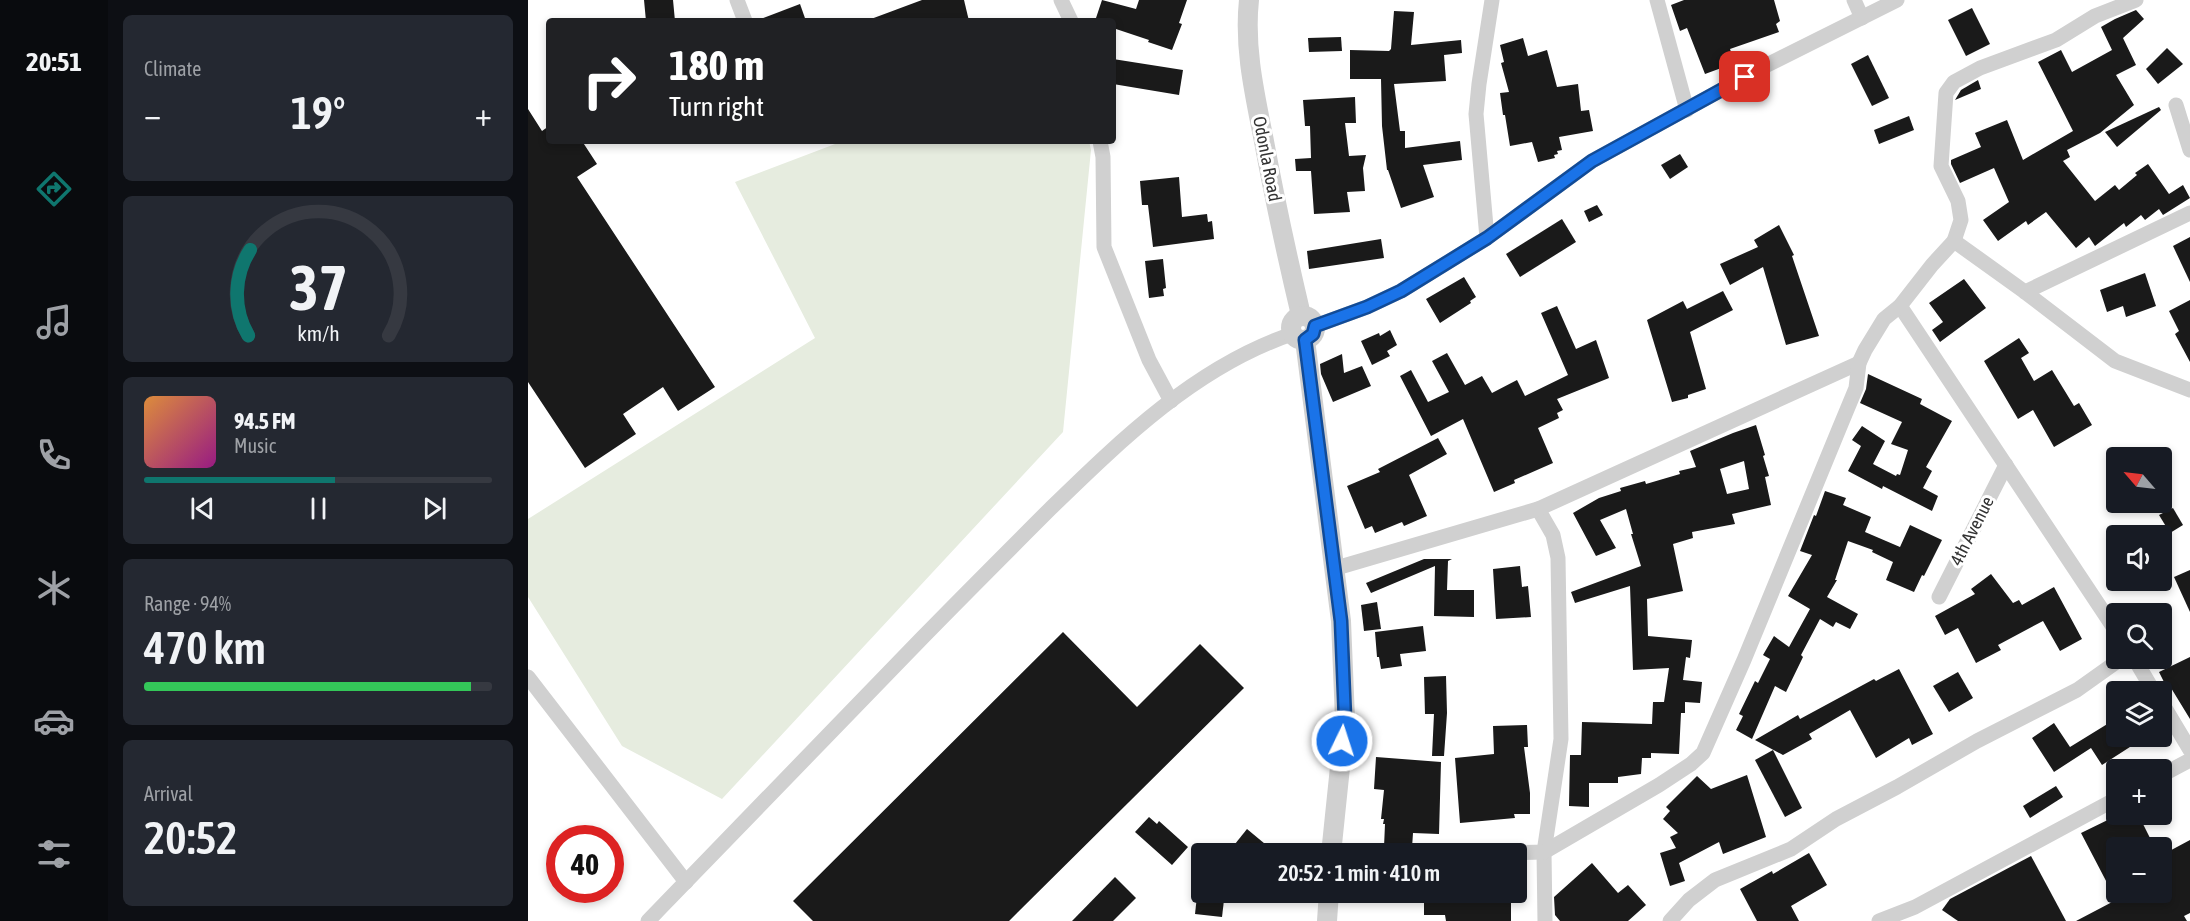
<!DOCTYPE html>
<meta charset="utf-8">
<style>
body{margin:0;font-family:"Asap Condensed",sans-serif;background:#242831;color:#f1f3f6;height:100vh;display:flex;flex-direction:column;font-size:22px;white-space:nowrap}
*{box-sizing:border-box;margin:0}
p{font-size:20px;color:#9ea1a6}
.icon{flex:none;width:33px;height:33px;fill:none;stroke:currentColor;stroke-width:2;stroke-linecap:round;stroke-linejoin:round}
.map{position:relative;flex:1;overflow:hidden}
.sheet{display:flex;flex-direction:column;gap:15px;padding:15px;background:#0d0f14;width:420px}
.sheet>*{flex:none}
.hud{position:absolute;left:18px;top:18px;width:570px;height:126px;border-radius:6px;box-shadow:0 3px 9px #0003;background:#202124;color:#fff;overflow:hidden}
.needle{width:39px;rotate:298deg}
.buttons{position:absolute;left:1578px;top:447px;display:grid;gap:12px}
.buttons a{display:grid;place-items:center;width:66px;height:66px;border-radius:6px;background:#171b24;box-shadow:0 3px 9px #0003;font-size:30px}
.speed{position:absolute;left:18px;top:825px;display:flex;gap:12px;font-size:30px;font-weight:700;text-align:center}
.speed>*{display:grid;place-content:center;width:78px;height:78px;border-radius:50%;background:#171b24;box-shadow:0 3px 9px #0003;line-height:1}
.speed .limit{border:9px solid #d22;background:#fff;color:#111}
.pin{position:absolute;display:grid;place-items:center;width:51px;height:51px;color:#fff;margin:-26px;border-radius:12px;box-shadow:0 3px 9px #0006}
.me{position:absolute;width:66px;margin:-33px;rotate:4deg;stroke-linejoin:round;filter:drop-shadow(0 0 4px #0008)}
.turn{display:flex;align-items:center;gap:21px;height:126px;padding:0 24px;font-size:27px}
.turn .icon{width:78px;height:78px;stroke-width:2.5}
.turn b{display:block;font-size:42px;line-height:51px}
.big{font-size:45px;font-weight:600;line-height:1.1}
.sheet .widget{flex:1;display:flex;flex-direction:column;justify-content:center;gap:9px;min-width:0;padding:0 21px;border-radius:9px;background:#242831}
.sheet .dial{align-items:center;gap:0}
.dial svg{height:156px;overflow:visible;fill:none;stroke:#363941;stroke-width:7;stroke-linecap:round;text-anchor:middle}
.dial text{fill:#f1f3f6;stroke:none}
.song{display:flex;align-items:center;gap:18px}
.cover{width:72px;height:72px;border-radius:9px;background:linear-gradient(135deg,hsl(30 70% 55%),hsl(310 70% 35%))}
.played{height:6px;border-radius:3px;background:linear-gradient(90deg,#0f766e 55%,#363941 55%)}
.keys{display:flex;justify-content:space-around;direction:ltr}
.heat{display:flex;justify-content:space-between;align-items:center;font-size:33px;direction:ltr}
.charge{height:9px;border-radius:4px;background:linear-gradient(90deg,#34c759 94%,#363941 0)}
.trip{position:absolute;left:663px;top:843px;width:336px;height:60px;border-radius:6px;background:#171b24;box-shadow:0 3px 9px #0003;font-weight:600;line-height:60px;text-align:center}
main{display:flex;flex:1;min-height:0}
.tabs{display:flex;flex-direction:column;width:108px;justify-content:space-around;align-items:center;background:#090b0e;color:#9ea1a6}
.tabs .icon{width:42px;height:42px}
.tabs .selected{color:#0f766e}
.tabs b{font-size:27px;color:#f1f3f6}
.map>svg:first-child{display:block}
</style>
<main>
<nav class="tabs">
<b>20:51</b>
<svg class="icon selected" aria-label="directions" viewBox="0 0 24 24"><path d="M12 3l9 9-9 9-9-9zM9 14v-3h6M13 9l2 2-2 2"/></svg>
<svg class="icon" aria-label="music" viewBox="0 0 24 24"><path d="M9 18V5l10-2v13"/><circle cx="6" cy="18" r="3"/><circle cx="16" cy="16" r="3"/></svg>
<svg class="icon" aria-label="phone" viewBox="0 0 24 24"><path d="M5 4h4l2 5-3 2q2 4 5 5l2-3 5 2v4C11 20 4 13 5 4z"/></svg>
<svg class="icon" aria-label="climate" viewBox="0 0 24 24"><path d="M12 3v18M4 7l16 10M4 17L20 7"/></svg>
<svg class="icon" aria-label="car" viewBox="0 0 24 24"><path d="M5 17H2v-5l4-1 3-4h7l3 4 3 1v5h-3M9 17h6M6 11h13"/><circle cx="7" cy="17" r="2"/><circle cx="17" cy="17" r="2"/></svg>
<svg class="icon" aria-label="filters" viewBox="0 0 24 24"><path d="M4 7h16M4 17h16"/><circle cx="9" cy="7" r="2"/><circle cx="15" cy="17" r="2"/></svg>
</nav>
<section class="sheet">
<div class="widget"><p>Climate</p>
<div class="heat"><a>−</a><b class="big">19°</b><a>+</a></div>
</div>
<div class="widget dial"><svg viewBox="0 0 100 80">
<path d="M14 69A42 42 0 1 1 86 69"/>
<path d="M14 69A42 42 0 0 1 15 25" stroke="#0f766e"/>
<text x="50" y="56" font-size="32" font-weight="700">37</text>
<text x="50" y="72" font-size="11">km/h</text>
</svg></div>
<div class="widget">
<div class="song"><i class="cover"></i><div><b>94.5 FM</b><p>Music</p></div></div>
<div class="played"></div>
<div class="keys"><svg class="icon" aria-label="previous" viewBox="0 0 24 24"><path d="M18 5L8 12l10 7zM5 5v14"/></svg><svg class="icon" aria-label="pause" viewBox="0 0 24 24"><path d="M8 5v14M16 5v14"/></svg><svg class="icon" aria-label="next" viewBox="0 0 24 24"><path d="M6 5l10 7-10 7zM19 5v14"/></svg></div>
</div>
<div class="widget"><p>Range · 94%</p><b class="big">470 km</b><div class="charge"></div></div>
<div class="widget"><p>Arrival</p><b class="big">20:52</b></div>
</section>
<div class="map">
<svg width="1662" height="921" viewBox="0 0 1662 921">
<rect width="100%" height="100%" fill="#fff"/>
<path fill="#e6ecdf" d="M315 141H561L563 150 535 432 194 799 94 746 0 597V519L287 338 207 182Z"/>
<g fill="#1a1a1a" fill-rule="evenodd">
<path d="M116 0H145L147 21H118Z"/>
<path d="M394 0H436L441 21H343V19Z"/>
<path d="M574 0 608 9 611 0H659L651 23 654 24 644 50 620 42 621 40 585 28V21H567Z"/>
<path d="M1156 0H1246L1252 21 1248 24 1251 32 1202 49 1207 63 1177 74 1159 28 1152 31 1143 5Z"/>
<path d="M272 4 278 21H230V20Z"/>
<path d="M1444 8 1462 44 1438 56 1420 20Z"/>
<path d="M1608 10 1616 19 1595 38 1608 65 1588 75 1606 105 1572 133 1539 150 1542 157 1535 161 1567 201 1587 185 1591 190 1609 175 1607 173 1620 164 1641 194 1655 185 1662 198 1635 215 1631 209 1617 220 1613 215 1598 227 1596 223 1567 246 1561 237 1548 248 1518 212 1500 225 1498 221 1470 241 1455 220 1481 202 1466 168 1432 183 1423 164V160L1453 147 1447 133 1479 120 1495 160 1545 131 1510 62 1533 50 1544 72 1584 50 1573 27 1587 19Z"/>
<path d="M866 11 886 12 883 45 933 40 934 53 916 55 918 81 866 84 872 131H877V148L932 141 934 160 895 165 906 197 873 208 860 170H859L854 126 853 79H822V50L861 51 863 49Z"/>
<path d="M813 37 814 51 781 52 780 38Z"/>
<path d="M995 38 1000 56 1019 50 1029 87 1050 84 1053 111 1061 110 1065 131 1031 137 1034 150 1029 151 1030 154 1026 155 1027 158 1010 162 1004 142 982 146 977 115H975L972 93 981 92 973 63 976 62 972 45Z"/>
<path d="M1639 48 1655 64 1630 84 1618 69Z"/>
<path d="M1340 55 1361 98 1344 106 1323 64Z"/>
<path d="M585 59 655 70 651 95 585 84Z"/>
<path d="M1450 80 1453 89 1427 100 1433 90Z"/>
<path d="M827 97 828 123H817L821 156 838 155 835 168 837 191 819 192 822 212 786 214 783 171H768L767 159 783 158 782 126H777L775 100Z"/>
<path d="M1631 107 1633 110 1589 147 1577 132Z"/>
<path d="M0 109 14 131 21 126V141H54L69 164 49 177 187 387 150 411 135 387 95 414 108 434 57 468 0 382Z"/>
<path d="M1381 116 1386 130 1351 144 1346 130Z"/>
<path d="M1152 154 1160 167 1142 179 1133 165Z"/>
<path d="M651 177 654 217 679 214 680 222 684 221 686 239 625 247 620 205H614L612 181Z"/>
<path d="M1069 205 1075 215 1061 222 1056 211Z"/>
<path d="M1034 219 1048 242 992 277 978 254Z"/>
<path d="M1251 225 1266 255 1264 256 1291 336 1258 345 1235 267 1202 285 1192 264 1230 247 1226 240Z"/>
<path d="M1662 237V282L1645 246Z"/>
<path d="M853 239 856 258 781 269 779 251Z"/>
<path d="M635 259 638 288 635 289 636 296 621 298 617 261Z"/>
<path d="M1617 273 1628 306 1598 317 1595 306 1579 312 1572 290Z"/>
<path d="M936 277 948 297 942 301 943 303 912 323 898 299Z"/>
<path d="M1436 279 1458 308 1412 342 1404 330 1415 322 1401 303Z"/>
<path d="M1195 291 1205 310 1162 332 1178 389 1160 395V398L1144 402 1119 320 1155 301 1159 309Z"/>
<path d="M1662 300V362L1647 334 1651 331 1641 311Z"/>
<path d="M1029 306 1048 349 1068 340 1081 378 1029 399 1035 410 1029 413 1031 418 1010 428 1025 463 986 480 987 483 966 492 935 419 903 436 872 376 883 370 900 402 921 392 904 361 919 353 937 385 954 376 964 393 989 380 997 396 1040 375 1013 313Z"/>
<path d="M862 330 869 345 859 351 862 356 844 365 833 341 851 333 852 336Z"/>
<path d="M1491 338 1501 353 1493 358 1506 381 1524 370 1546 406 1551 403 1564 425 1526 447 1505 410 1490 419 1456 361Z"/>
<path d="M814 354 816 373 834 366 843 386 805 402 793 374 792 364Z"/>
<path d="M1340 374 1394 399 1392 404 1424 421 1398 467 1404 471 1395 488 1410 496 1404 511 1355 486 1354 489 1320 471 1333 446 1324 440 1334 426 1357 441 1345 464 1368 476 1369 474 1372 475 1380 450 1363 444 1374 422 1332 403 1338 389Z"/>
<path d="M1228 425 1237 455 1235 456 1241 476 1237 477 1243 505 1204 514 1207 524 1164 532 1165 538 1145 544 1155 591 1119 599 1120 636 1164 640 1162 658 1158 657 1155 680 1174 682 1172 703 1157 702V713H1153L1151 754 1123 753V758H1114L1113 774 1090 777V783H1061V807L1041 806 1042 755H1053L1054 722 1124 724 1125 702H1136L1141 668 1105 670 1102 586 1047 603 1043 592 1113 566 1103 534H1105L1098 509 1072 520 1088 548 1068 556 1045 513 1071 498 1093 491 1092 488 1117 481 1118 484 1152 474 1151 471 1168 467 1162 451 1205 433ZM1216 461 1221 489 1199 494 1192 469Z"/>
<path d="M910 438 919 454 881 475 899 516 876 526 874 522 847 533 844 526 837 529 819 486 852 472 850 469Z"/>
<path d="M1297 491 1318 498 1315 505 1343 517 1337 532 1372 547 1382 525 1414 540 1396 576 1394 575 1386 592 1358 580 1365 562 1344 552 1345 550 1320 541 1307 580H1309L1299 597 1330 614 1322 629 1308 622 1305 627 1292 619 1273 655 1275 657 1258 692 1247 686 1224 739 1208 730 1215 716 1211 714 1227 681 1230 683 1242 659 1235 655 1246 636 1261 647 1282 609 1260 596 1284 555 1272 551 1286 515 1288 516Z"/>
<path d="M1645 508 1655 525 1642 533 1631 515Z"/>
<path d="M896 559H924L920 561 919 590H946V617L906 616 907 566 843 593 838 583Z"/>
<path d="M992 566 994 587 1000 586 1003 617 968 619 965 569Z"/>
<path d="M1662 570V612L1646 577Z"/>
<path d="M1463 574 1485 603 1491 600 1494 605 1526 587 1554 639 1532 651 1515 621 1470 645 1473 650 1448 663 1430 628 1417 635 1407 616 1447 594 1443 589Z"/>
<path d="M849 602 853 629 836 631 833 605Z"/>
<path d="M895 626 898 651 872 654 874 666 853 669 851 657H849L847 632Z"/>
<path d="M535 632 609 707 672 644 716 688 481 921H285L265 901Z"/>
<path d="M1662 657V719L1640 683 1637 684 1631 672Z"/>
<path d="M1371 669 1405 734 1384 745 1381 738 1348 758 1322 710 1281 734 1284 739 1255 755 1227 740 1270 715 1272 719 1346 679 1348 681Z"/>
<path d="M1430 672 1445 698 1421 712 1405 686Z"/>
<path d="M918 676 919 713 916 756H904L906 714H897L896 677Z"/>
<path d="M1526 723 1542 747 1581 723 1588 736H1619L1574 765 1563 748 1526 772 1504 738Z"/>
<path d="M999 725 1000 747H996L1002 793V814H986L987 818 932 823 927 758 966 754 965 726Z"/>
<path d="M1245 750 1274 808 1257 817 1227 760Z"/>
<path d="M848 757 913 762 911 834 885 833 884 848 856 847 857 824H855L856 819H853L856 790 846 789Z"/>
<path d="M1219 775 1238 837 1195 854 1191 842 1151 863 1157 881 1142 886 1132 853 1148 848 1142 837 1150 833 1135 819 1142 811 1138 807 1169 776 1183 789Z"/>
<path d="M1528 786 1535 797 1502 818 1495 806Z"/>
<path d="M1592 814H1610L1625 844 1618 848H1588V892H1634V855L1662 840V913L1656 916 1659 921H1548L1588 900 1553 833Z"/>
<path d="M621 817 629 824 631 821 660 847 644 865 607 832Z"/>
<path d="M719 829 749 854H699Z"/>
<path d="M1281 853 1299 885 1263 906 1271 921H1229L1212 889 1244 871 1245 874Z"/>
<path d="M1503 856 1538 921H1430L1414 910 1422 899Z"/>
<path d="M1064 863 1090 893 1100 885 1118 905 1100 921H1032L1027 915 1026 897Z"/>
<path d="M587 877 608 898 585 921H544Z"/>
<path d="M896 892H983V921H918L917 915H896Z"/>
<path d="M669 896 696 900 694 917 667 914Z"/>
</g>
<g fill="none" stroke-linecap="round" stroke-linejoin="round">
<g stroke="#d0d0d0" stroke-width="15">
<path d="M209 0 217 21"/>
<path d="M533 0 543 21"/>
<path d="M1129 0 1159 110"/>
<path d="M1326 0 1334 18"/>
<path d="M1648 105 1662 150"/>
<path d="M572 141 575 157 576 247 621 360 643 401"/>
<path d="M959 238 948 114 951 84 964 0"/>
<path d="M1426 241 1497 292 1587 361 1662 390"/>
<path d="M1497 292 1662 213"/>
<path d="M1372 306 1588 631"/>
<path d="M787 326 839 307 873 291 959 238 1064 161 1237 66 1369 0"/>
<path d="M1010 509 1025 535 1030 558 1033 739 1016 852 1017 921"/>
<path d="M805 569 1010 509 1331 363"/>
<path d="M1411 597 1478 465"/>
<path d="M1606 658 1626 692"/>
<path d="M0 677 158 882"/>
<path d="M1634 703 1662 750"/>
<path d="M1634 775 1662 760"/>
<path d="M950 854 1016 852 1131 785 1163 764 1175 753 1216 660 1311 429 1328 388 1331 363 1337 350 1356 319 1372 306 1404 265 1426 241 1433 220 1430 201 1413 166 1418 93 1426 82 1452 68 1528 40 1567 16 1608 0"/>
<path d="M120 921C211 826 303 732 395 637 437 594 480 551 523 508 594 439 669 366 764 334"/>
<path d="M1142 921 1161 900 1187 880 1263 849 1308 819 1369 787 1449 741 1549 690 1594 658"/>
<path d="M1351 921 1387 907 1588 799"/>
</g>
<g stroke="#d0d0d0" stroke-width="20">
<path d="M721 0C716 46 726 91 735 136 746 196 759 256 773 315"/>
<circle cx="775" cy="328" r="12"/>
<path d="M777 340 813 621 817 719 803 854"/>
<path d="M799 921 801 892"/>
</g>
</g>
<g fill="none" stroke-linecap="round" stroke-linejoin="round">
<defs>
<path id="route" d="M814 741 817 719 813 621 777 340 785 334 787 326 839 307 873 291 959 238 1064 161 1217 77"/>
</defs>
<use href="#route" stroke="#114b97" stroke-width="15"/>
<use href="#route" stroke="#1a73e8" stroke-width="10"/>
</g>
<g text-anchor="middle" stroke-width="6" stroke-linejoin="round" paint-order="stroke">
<g font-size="18" fill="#333" stroke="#fff">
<text transform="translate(739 159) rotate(79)" y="6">Odonla Road</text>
<text transform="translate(1444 531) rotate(-63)" y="6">4th Avenue</text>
</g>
</g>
</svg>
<div class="buttons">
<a><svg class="needle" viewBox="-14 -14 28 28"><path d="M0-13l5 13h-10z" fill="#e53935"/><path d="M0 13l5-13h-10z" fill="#9ea1a6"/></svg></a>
<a><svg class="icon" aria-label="sound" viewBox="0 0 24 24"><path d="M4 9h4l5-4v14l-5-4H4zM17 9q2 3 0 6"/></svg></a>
<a><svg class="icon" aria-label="search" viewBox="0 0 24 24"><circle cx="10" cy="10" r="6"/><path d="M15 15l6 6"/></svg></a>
<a><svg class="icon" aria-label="layers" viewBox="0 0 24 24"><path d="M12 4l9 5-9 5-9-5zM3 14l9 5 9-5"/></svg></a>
<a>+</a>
<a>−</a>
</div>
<div class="speed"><div class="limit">40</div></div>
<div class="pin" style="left:1217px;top:77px;background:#d93025"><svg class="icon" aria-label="arrive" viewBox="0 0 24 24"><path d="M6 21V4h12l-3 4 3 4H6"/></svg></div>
<svg class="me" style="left:814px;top:741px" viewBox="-20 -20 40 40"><circle r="17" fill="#1a73e8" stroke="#fff" stroke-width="3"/><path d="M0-11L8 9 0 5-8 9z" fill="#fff"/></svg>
<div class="trip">20:52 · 1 min · 410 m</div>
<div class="hud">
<div class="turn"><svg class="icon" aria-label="right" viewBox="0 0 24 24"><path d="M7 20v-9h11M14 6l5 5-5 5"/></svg><div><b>180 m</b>Turn right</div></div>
</div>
</div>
</main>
